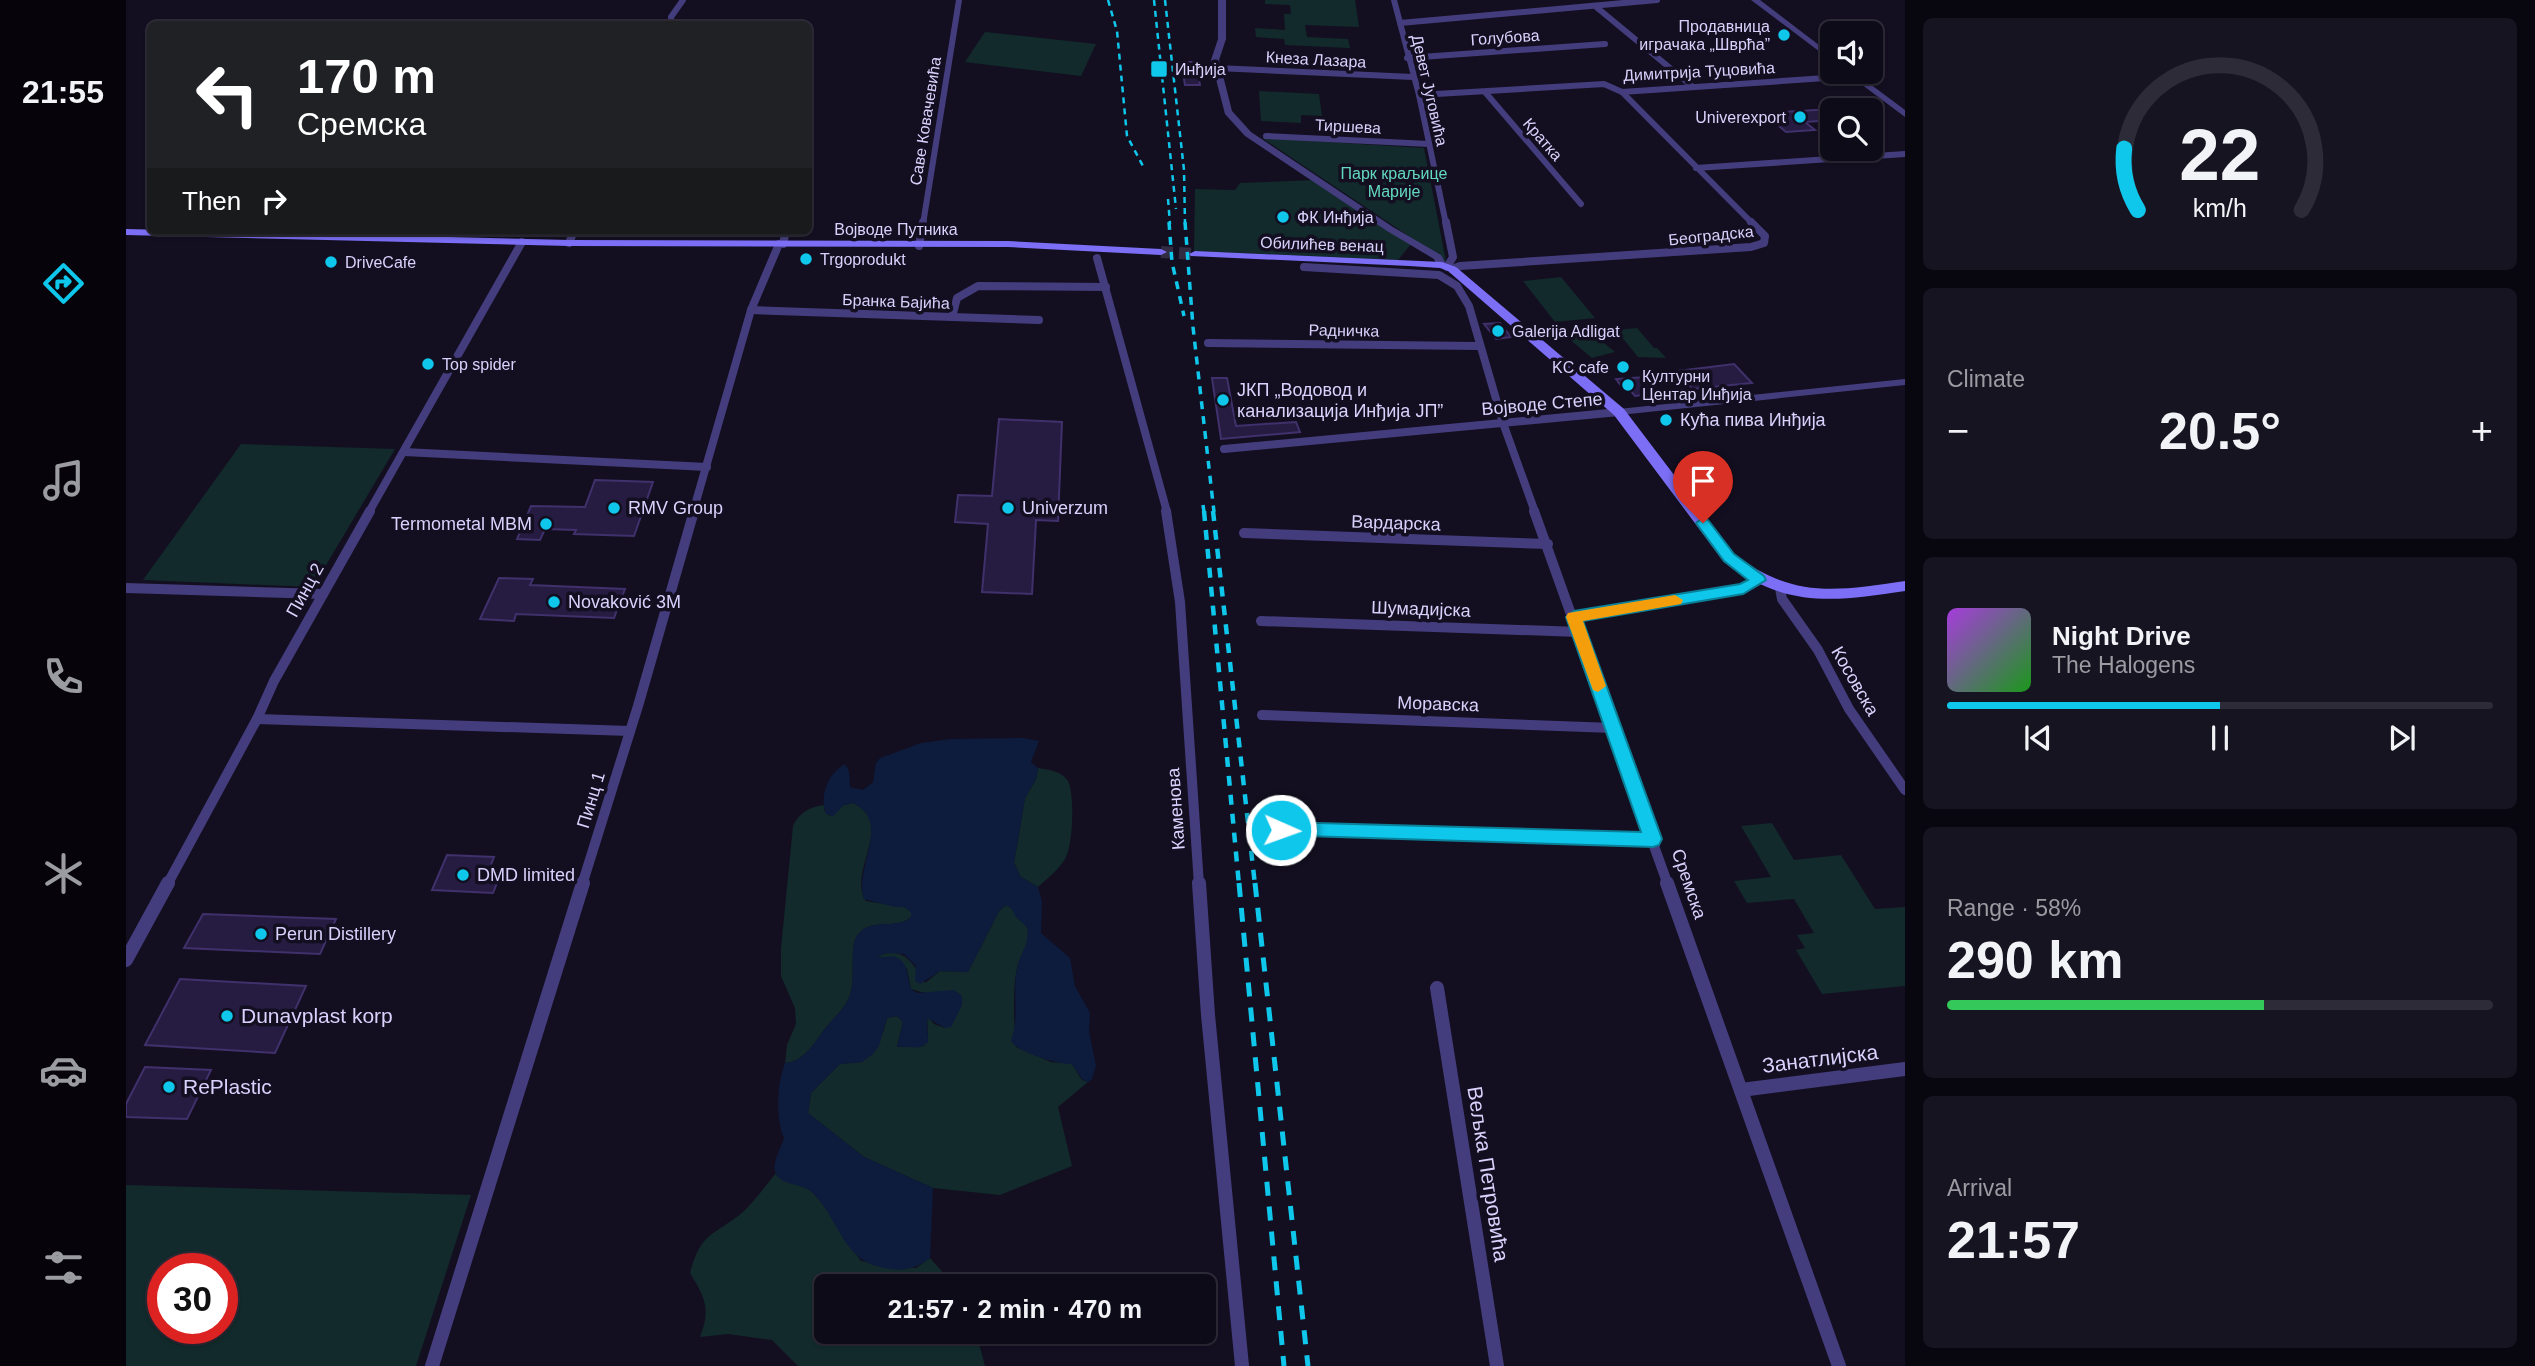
<!DOCTYPE html>
<meta charset="utf-8">
<style>
body{margin:0;font-family:Helvetica,sans-serif;background:#171422;color:#f1f3f6;height:100vh;display:flex;flex-direction:column;font-size:26px;white-space:nowrap}
*{box-sizing:border-box;margin:0}
p{font-size:23px;color:#9b9ba2}
.icon{flex:none;width:38px;height:38px;fill:none;stroke:currentColor;stroke-width:2;stroke-linecap:round;stroke-linejoin:round}
.map{position:relative;flex:1;overflow:hidden}
.side{display:flex;flex-direction:column;gap:18px;padding:18px;background:#08060e;width:630px}
.side>*{flex:none}
.hud{position:absolute;left:21px;top:21px;width:665px;height:214px;border-radius:10px;box-shadow:0 2px 5px #0004,0 0 0 2px #2e2b38;background:#202124;color:#fff;overflow:hidden}
.fabs{position:absolute;left:1694px;top:21px;display:grid;gap:14px}
.fabs a{display:grid;place-items:center;width:63px;height:63px;border-radius:10px;background:#0e0b19;box-shadow:0 2px 5px #0004,0 0 0 2px #2e2b38;font-size:35px}
.speed{position:absolute;left:21px;top:1253px;display:flex;gap:14px;font-size:35px;font-weight:700;text-align:center}
.speed>*{display:grid;place-content:center;width:91px;height:91px;border-radius:50%;background:#0e0b19;box-shadow:0 2px 5px #0004,0 0 0 2px #2e2b38;line-height:1}
.speed .limit{border:10px solid #d22;background:#fff;color:#111}
.pin{position:absolute;display:grid;place-items:center;width:60px;height:60px;color:#fff;margin:-72px -30px;border-radius:50% 50% 50% 0;rotate:-45deg;box-shadow:0 0 7px #0007}
.pin .icon{rotate:45deg}
.me{position:absolute;width:77px;margin:-38px;rotate:92deg;stroke-linejoin:round;filter:drop-shadow(0 0 5px #0008)}
.turn{display:flex;align-items:center;gap:24px;height:147px;padding:0 35px;font-size:32px}
.turn .icon{width:91px;height:91px;stroke-width:2.5}
.turn b{display:block;font-size:49px;line-height:60px}
.then{display:flex;align-items:center;height:66px;padding:0 35px;background:#0003;gap:14px;font-size:26px}
.big{font-size:52px;font-weight:700;line-height:1.1}
.side .tile{flex:1;display:flex;flex-direction:column;justify-content:center;gap:10px;min-width:0;padding:0 24px;border-radius:10px;background:#171422}
.side .dial{align-items:center;gap:0}
.dial svg{height:182px;overflow:visible;fill:none;stroke:#2e2b38;stroke-width:7;stroke-linecap:round;text-anchor:middle}
.dial text{fill:#f1f3f6;stroke:none}
.song{display:flex;align-items:center;gap:21px}
.cover{width:84px;height:84px;border-radius:10px;background:linear-gradient(135deg,hsl(280 70% 55%),hsl(120 70% 35%))}
.played{height:7px;border-radius:4px;background:linear-gradient(90deg,#0fc6eb 50%,#2e2b38 50%)}
.keys{display:flex;justify-content:space-around;direction:ltr}
.heat{display:flex;justify-content:space-between;align-items:center;font-size:38px;direction:ltr}
.charge{height:10px;border-radius:5px;background:linear-gradient(90deg,#34c759 58%,#2e2b38 0)}
.trip{position:absolute;left:688px;top:1274px;width:402px;height:70px;border-radius:10px;background:#0e0b19;box-shadow:0 2px 5px #0004,0 0 0 2px #2e2b38;font-weight:700;line-height:70px;text-align:center}
main{display:flex;flex:1;min-height:0}
.dock{display:flex;flex-direction:column;width:126px;justify-content:space-around;align-items:center;background:#06040a;color:#9b9ba2}
.dock .icon{width:49px;height:49px}
.dock .on{color:#0fc6eb}
.dock b{font-size:32px;color:#f1f3f6}
.map>svg:first-child{display:block}
</style>
<main>
<nav class="dock">
<b>21:55</b>
<svg class="icon on" aria-label="directions" viewBox="0 0 24 24"><path d="M12 3l9 9-9 9-9-9zM9 14v-3h6M13 9l2 2-2 2"/></svg>
<svg class="icon" aria-label="music" viewBox="0 0 24 24"><path d="M9 18V5l10-2v13"/><circle cx="6" cy="18" r="3"/><circle cx="16" cy="16" r="3"/></svg>
<svg class="icon" aria-label="phone" viewBox="0 0 24 24"><path d="M5 4h4l2 5-3 2q2 4 5 5l2-3 5 2v4C11 20 4 13 5 4z"/></svg>
<svg class="icon" aria-label="climate" viewBox="0 0 24 24"><path d="M12 3v18M4 7l16 10M4 17L20 7"/></svg>
<svg class="icon" aria-label="car" viewBox="0 0 24 24"><path d="M5 17H2v-5l4-1 3-4h7l3 4 3 1v5h-3M9 17h6M6 11h13"/><circle cx="7" cy="17" r="2"/><circle cx="17" cy="17" r="2"/></svg>
<svg class="icon" aria-label="filters" viewBox="0 0 24 24"><path d="M4 7h16M4 17h16"/><circle cx="9" cy="7" r="2"/><circle cx="15" cy="17" r="2"/></svg>
</nav>
<div class="map">
<svg width="1779" height="1366" viewBox="0 0 1779 1366">
<rect width="100%" height="100%" fill="#130f21"/>
<g fill="#122a2b" fill-rule="evenodd">
<path d="M1139 0H1229L1233 27 1179 25 1181 37 1222 39 1224 48 1159 45 1158 39 1130 37 1129 28 1159 30 1158 14H1165L1164 5 1139 4Z"/>
<path d="M859 32 970 44 955 76 839 62Z"/>
<path d="M1133 91 1193 94 1196 116 1175 115V123L1135 121Z"/>
<path d="M1136 138 1298 148 1320 261Z"/>
<path d="M1190 180 1285 244 1272 260 1068 251 1069 189 1109 190 1114 183Z"/>
<path d="M1435 277 1469 318 1429 322 1397 281Z"/>
<path d="M1458 327 1489 352 1466 358 1436 333Z"/>
<path d="M1511 328 1528 348H1531L1540 358 1512 357 1490 330Z"/>
<path d="M115 444 269 449 187 587 17 580Z"/>
<path d="M912 768C923 770 936 771 942 781 949 795 947 846 939 859 933 869 921 879 912 887L895 877 888 863 899 798 910 779Z"/>
<path d="M727 803C771 824 720 871 740 901L779 907 785 912V917C770 931 745 916 731 936 723 948 730 979 724 995 720 1008 710 1015 702 1025 689 1040 681 1061 659 1063L661 1045 670 1024 669 1008 655 976V948L667 826C673 813 683 807 698 805V810L704 816 718 805Z"/>
<path d="M1646 823 1668 860 1715 855 1749 909 1779 907V986L1696 994 1670 950 1679 948 1671 935 1688 933 1668 899 1621 903 1608 881 1645 877 1615 826Z"/>
<path d="M880 905C887 908 898 922 902 929 908 942 895 953 892 964 886 985 888 1025 890 1047L925 1062 946 1064 956 1080 962 1082 932 1107 946 1166 874 1195 807 1188 738 1157 682 1113 685 1093 714 1064 736 1062 757 1033 761 1018 771 1016 777 1022 771 1047 798 1046 802 1036 801 1016 808 1024 819 1028 799 993 785 989 781 969 769 957 749 958C775 943 787 962 799 983L814 971 842 972 873 911Z"/>
<path d="M650 1173C660 1185 676 1182 687 1193 706 1212 719 1240 735 1261L790 1268 804 1258 829 1286H700V1332H850L859 1366H672L646 1340 602 1334 574 1337C585 1308 579 1298 564 1273 575 1231 588 1236 617 1212 629 1201 639 1186 650 1173Z"/>
<path d="M0 1185 345 1195 290 1366H0ZM37 1269H96V1328H37Z"/>
</g>
<path fill="#0d1b3c" d="M898 738 913 741 905 762 912 768 910 779 899 798 888 863 895 877 912 887 916 901 915 933 944 958 949 986 964 1013 963 1031 970 1066 966 1079 962 1082 957 1080 946 1064C932 1064 893 1053 885 1041 894 1018 886 993 891 969 894 951 904 947 901 927L890 917 885 908 880 905 873 911 842 972 814 971 794 984 789 981 790 966 778 954 760 953 751 957C755 958 764 956 769 957 783 961 781 979 785 989L791 993 828 990 836 996V1005L825 1027 819 1028 801 1018 802 1042C794 1051 782 1046 771 1047L777 1022 771 1016 761 1018 753 1046 747 1054 736 1062 714 1064 685 1093 682 1113 738 1157 807 1188 804 1258C789 1269 777 1272 759 1268 716 1261 714 1220 687 1193 677 1183 656 1186 650 1174 645 1164 655 1148 658 1138 649 1117 651 1085 659 1063 681 1061 689 1040 702 1025 710 1015 720 1008 724 995 730 979 723 948 731 936 745 916 770 931 785 917V912L778 907H769L738 899C727 868 767 822 727 803L718 805 707 816 700 814C693 797 702 773 719 764L723 771 724 787 737 790 747 782 750 763 754 758 795 743 824 739Z"/>
<g fill="#261c41" stroke="#40306b" stroke-width="2">
<path d="M1055 62H1070L1074 85H1059Z"/>
<path d="M1706 109V120L1679 122 1689 130 1660 132 1638 113Z"/>
<path d="M1374 323 1385 337 1370 339 1358 324Z"/>
<path d="M1608 364 1626 383 1566 389 1551 371Z"/>
<path d="M1519 377 1533 393 1509 396 1504 390 1499 391 1490 379Z"/>
<path d="M1086 378H1101L1110 426 1170 422 1174 432 1095 439Z"/>
<path d="M873 419 936 422 932 521 910 520 906 594 856 592 862 524 829 522 832 495 866 496Z"/>
<path d="M469 480 527 482 508 536 448 534 450 530 419 529 414 540 391 539 405 506 459 507Z"/>
<path d="M373 578 407 579 404 585 499 589 488 618 390 614 388 621 354 619Z"/>
<path d="M321 855 368 857 360 877 373 878 367 893 306 890Z"/>
<path d="M77 914 210 919 194 954 58 948Z"/>
<path d="M54 979 180 986 149 1053 19 1045Z"/>
<path d="M19 1067 85 1070 61 1119 0 1117V1104Z"/>
</g>
<g fill="none" stroke-linecap="round" stroke-linejoin="round">
<path stroke="#312c42" stroke-width="12" stroke-dasharray="12 6" stroke-linecap="butt" d="M1035 252 1069 254"/>
<path stroke="#443d7d" stroke-width="6" d="M1493 412 1779 382"/>
<g stroke="#443d7d" stroke-width="6">
<path d="M1268 0 1293 95 1320 224"/>
<path d="M1469 6 1567 87"/>
<path d="M1274 23 1531 0"/>
<path d="M546 24 545 17 557 0"/>
<path d="M1281 58 1479 44"/>
<path d="M1091 68 1287 77"/>
<path d="M1359 92 1455 204"/>
<path d="M1496 92 1627 224"/>
<path d="M1293 95 1478 84 1496 92 1729 76"/>
<path d="M1140 136 1303 144"/>
<path d="M1570 168 1779 154"/>
<path d="M797 224 833 0"/>
</g>
<g stroke="#443d7d" stroke-width="8">
<path d="M1320 222 1327 257 1321 267"/>
<path d="M443 243 448 231"/>
<path d="M657 244 660 231"/>
<path d="M793 246 797 222"/>
<path d="M971 258 1041 512"/>
<path d="M1178 267 1313 275 1331 286 1343 306 1377 423 1409 512"/>
<path d="M1326 269 1334 266 1625 247 1638 243 1639 236 1625 222"/>
<path d="M625 310 913 320"/>
<path d="M826 317 831 298 852 286 980 287"/>
<path d="M1082 343 1353 346"/>
<path d="M1098 449 1493 412"/>
<path d="M278 452 581 467"/>
<path d="M243 512 396 242"/>
<path d="M567 512 625 310 653 244"/>
</g>
<g stroke="#443d7d" stroke-width="10">
<path d="M1040 511 1054 602 1073 885"/>
<path d="M1408 511 1542 885"/>
<path d="M1118 533 1422 544"/>
<path d="M0 588 197 594"/>
<path d="M1654 588 1656 599 1692 650 1723 709 1779 790"/>
<path d="M1448 617 1617 589 1633 580"/>
<path d="M1135 621 1454 632"/>
<path d="M1136 715 1487 728"/>
<path d="M131 719 504 731"/>
<path d="M1155 830 1527 839"/>
<path d="M41 885 131 719 148 681 244 511"/>
<path d="M456 885 512 706 568 511"/>
</g>
<g stroke="#443d7d" stroke-width="14">
<path d="M1073 883 1082 1015 1116 1366"/>
<path d="M1541 883 1713 1366"/>
<path d="M0 960 42 883"/>
<path d="M1311 988 1371 1366"/>
<path d="M1615 1090 1779 1069"/>
<path d="M306 1366 457 883"/>
</g>
<g fill="#443d7d" fill-rule="evenodd">
<path d="M1092 0H1100V39L1093 60 1106 111 1125 132 1267 227 1315 255 1321 265 1320 267H1312L1308 259 1261 231 1119 136 1099 114 1085 60 1092 39Z"/>
<path d="M1625 0H1634L1706 55V61Z"/>
<path d="M1719 72H1728L1779 110V117Z"/>
</g>
<g fill="#7c6ff6" fill-rule="evenodd">
<path d="M0 229 443 240 882 241 1035 249 1041 252 1035 255 882 247 443 246 0 235Z"/>
<path d="M1069 251 1316 262 1330 267 1498 409 1608 554C1667 599 1710 591 1779 581V591C1707 602 1659 608 1598 562L1488 415 1322 271 1314 268 1283 266 1065 256 1063 254Z"/>
</g>
<g stroke="#0fc6eb" stroke-width="2.5" stroke-dasharray="6 5" stroke-linecap="butt">
<path d="M982 0 991 31 1001 136 1017 166"/>
<path d="M1028 0 1050 209"/>
<path d="M1039 0 1058 170 1059 224"/>
<path d="M1042 199 1044 224"/>
</g>
<g stroke="#0fc6eb" stroke-width="3.5" stroke-dasharray="8 7" stroke-linecap="butt">
<path d="M1043 222 1046 262 1058 316"/>
<path d="M1059 222 1067 327 1088 512"/>
<path d="M1077 505 1078 512"/>
</g>
<g stroke="#0fc6eb" stroke-width="4.5" stroke-dasharray="10 9" stroke-linecap="butt">
<path d="M1078 511 1113 885"/>
<path d="M1087 511 1129 885"/>
</g>
<g stroke="#0fc6eb" stroke-width="5" stroke-dasharray="14 11" stroke-linecap="butt">
<path d="M1113 883 1158 1366"/>
<path d="M1129 883 1182 1366"/>
</g>
</g>
<path fill="#0fc6eb" stroke="#0a8199" stroke-width="2" d="M1577 518 1582 520 1608 554 1638 576 1640 580 1617 594 1457 621 1536 839 1533 845 1527 847 1149 835 1146 830 1149 825 1155 822 1515 832 1440 617 1448 611 1614 584 1622 580 1598 561 1570 523Z"/>
<path fill="#f59e0b" d="M1549 595 1557 600 1555 604 1457 621 1480 686 1472 692 1467 690 1440 617 1442 613Z"/>
<g fill="#0fc6eb" stroke="#130f21" stroke-width="2.5">
<circle cx="1658" cy="35" r="7"/>
<rect x="1024" y="60" width="18" height="18" rx="3.5"/>
<circle cx="1674" cy="117" r="7"/>
<circle cx="1157" cy="217" r="7"/>
<circle cx="680" cy="259" r="7"/>
<circle cx="205" cy="262" r="7"/>
<circle cx="1372" cy="331" r="7"/>
<circle cx="302" cy="364" r="7"/>
<circle cx="1497" cy="367" r="7"/>
<circle cx="1502" cy="385" r="7"/>
<circle cx="1097" cy="400" r="7"/>
<circle cx="1540" cy="420" r="7"/>
<circle cx="488" cy="508" r="7"/>
<circle cx="882" cy="508" r="7"/>
<circle cx="420" cy="524" r="7"/>
<circle cx="428" cy="602" r="7"/>
<circle cx="337" cy="875" r="7"/>
<circle cx="135" cy="934" r="7"/>
<circle cx="101" cy="1016" r="7"/>
<circle cx="43" cy="1087" r="7"/>
</g>
<g text-anchor="middle" stroke-width="7" stroke-linejoin="round" paint-order="stroke">
<g font-size="16" fill="#d9d2fc" stroke="#130f21" text-anchor="start">
<text x="1644" y="32" text-anchor="end">Продавница<tspan x="1644" dy="18">играчака „Шврћа”</tspan></text>
<text x="1049" y="75">Инђија</text>
<text x="1660" y="123" text-anchor="end">Univerexport</text>
<text x="1171" y="223">ФК Инђија</text>
<text x="694" y="265">Trgoprodukt</text>
<text x="219" y="268">DriveCafe</text>
<text x="1386" y="337">Galerija Adligat</text>
<text x="316" y="370">Top spider</text>
<text x="1483" y="373" text-anchor="end">KC cafe</text>
<text x="1516" y="382">Културни<tspan x="1516" dy="18">Центар Инђија</tspan></text>
</g>
<g font-size="16" fill="#d9d2fc" stroke="#130f21">
<text transform="translate(1379 37) rotate(-4)" y="6">Голубова</text>
<text transform="translate(1190 59) rotate(3)" y="6">Кнеза Лазара</text>
<text transform="translate(1573 71) rotate(-3)" y="6">Димитрија Туцовића</text>
<text transform="translate(1304 90) rotate(77)" y="6">Девет Југовића</text>
<text transform="translate(799 121) rotate(-81)" y="6">Саве Ковачевића</text>
<text transform="translate(1222 126) rotate(3)" y="6">Тиршева</text>
<text transform="translate(1417 139) rotate(49)" y="6">Кратка</text>
<text x="770" y="235">Војводе Путника</text>
<text transform="translate(1585 235) rotate(-6)" y="6">Београдска</text>
<text transform="translate(1196 244) rotate(2)" y="6">Обилићев венац</text>
<text transform="translate(770 301) rotate(2)" y="6">Бранка Бајића</text>
<text transform="translate(1218 330) rotate(1)" y="6">Радничка</text>
</g>
<g font-size="16" fill="#63d7c2" stroke="#130f21">
<text x="1268" y="179">Парк краљице<tspan x="1268" dy="18">Марије</tspan></text>
</g>
<g font-size="18" fill="#d9d2fc" stroke="#130f21" text-anchor="start">
<text x="1111" y="396">ЈКП „Водовод и<tspan x="1111" dy="21">канализација Инђија ЈП”</tspan></text>
<text x="1554" y="426">Кућа пива Инђија</text>
<text x="502" y="514">RMV Group</text>
<text x="896" y="514">Univerzum</text>
<text x="406" y="530" text-anchor="end">Termometal MBM</text>
<text x="442" y="608">Novaković 3M</text>
<text x="351" y="881">DMD limited</text>
<text x="149" y="940">Perun Distillery</text>
</g>
<g font-size="18" fill="#d9d2fc" stroke="#130f21">
<text transform="translate(1416 404) rotate(-5)" y="6">Војводе Степе</text>
<text transform="translate(1270 523) rotate(2)" y="6">Вардарска</text>
<text transform="translate(179 590) rotate(-61)" y="6">Пинц 2</text>
<text transform="translate(1295 609) rotate(2)" y="6">Шумадијска</text>
<text transform="translate(1729 681) rotate(60)" y="6">Косовска</text>
<text transform="translate(1312 704) rotate(2)" y="6">Моравска</text>
<text transform="translate(465 800) rotate(-73)" y="6">Пинц 1</text>
<text transform="translate(1050 809) rotate(-94)" y="6">Каменова</text>
<text transform="translate(1563 884) rotate(71)" y="6">Сремска</text>
</g>
<g font-size="21" fill="#d9d2fc" stroke="#130f21" text-anchor="start">
<text x="115" y="1023">Dunavplast korp</text>
<text x="57" y="1094">RePlastic</text>
</g>
<g font-size="21" fill="#d9d2fc" stroke="#130f21">
<text transform="translate(1694 1059) rotate(-7)" y="7">Занатлијска</text>
<text transform="translate(1362 1174) rotate(81)" y="7">Вељка Петровића</text>
</g>
</g>
</svg>
<div class="fabs">
<a><svg class="icon" aria-label="sound" viewBox="0 0 24 24"><path d="M4 9h4l5-4v14l-5-4H4zM17 9q2 3 0 6"/></svg></a>
<a><svg class="icon" aria-label="search" viewBox="0 0 24 24"><circle cx="10" cy="10" r="6"/><path d="M15 15l6 6"/></svg></a>
</div>
<div class="speed"><div class="limit">30</div></div>
<div class="pin" style="left:1577px;top:523px;background:#d93025"><svg class="icon" aria-label="arrive" viewBox="0 0 24 24"><path d="M6 21V4h12l-3 4 3 4H6"/></svg></div>
<svg class="me" style="left:1155px;top:830px" viewBox="-20 -20 40 40"><circle r="17" fill="#0fc6eb" stroke="#fff" stroke-width="3"/><path d="M0-11L8 9 0 5-8 9z" fill="#fff"/></svg>
<div class="trip">21:57 · 2 min · 470 m</div>
<div class="hud">
<div class="turn"><svg class="icon" aria-label="left" viewBox="0 0 24 24"><path d="M17 20v-9H6M10 6l-5 5 5 5"/></svg><div><b>170 m</b>Сремска</div></div>
<div class="then">Then<svg class="icon" aria-label="right" viewBox="0 0 24 24"><path d="M7 20v-9h11M14 6l5 5-5 5"/></svg></div>
</div>
</div>
<section class="side">
<div class="tile dial"><svg viewBox="0 0 100 80">
<path d="M14 69A42 42 0 1 1 86 69"/>
<path d="M14 69A42 42 0 0 1 8 42" stroke="#0fc6eb"/>
<text x="50" y="56" font-size="32" font-weight="700">22</text>
<text x="50" y="72" font-size="11">km/h</text>
</svg></div>
<div class="tile"><p>Climate</p>
<div class="heat"><a>−</a><b class="big">20.5°</b><a>+</a></div>
</div>
<div class="tile">
<div class="song"><i class="cover"></i><div><b>Night Drive</b><p>The Halogens</p></div></div>
<div class="played"></div>
<div class="keys"><svg class="icon" aria-label="previous" viewBox="0 0 24 24"><path d="M18 5L8 12l10 7zM5 5v14"/></svg><svg class="icon" aria-label="pause" viewBox="0 0 24 24"><path d="M8 5v14M16 5v14"/></svg><svg class="icon" aria-label="next" viewBox="0 0 24 24"><path d="M6 5l10 7-10 7zM19 5v14"/></svg></div>
</div>
<div class="tile"><p>Range · 58%</p><b class="big">290 km</b><div class="charge"></div></div>
<div class="tile"><p>Arrival</p><b class="big">21:57</b></div>
</section>
</main>
